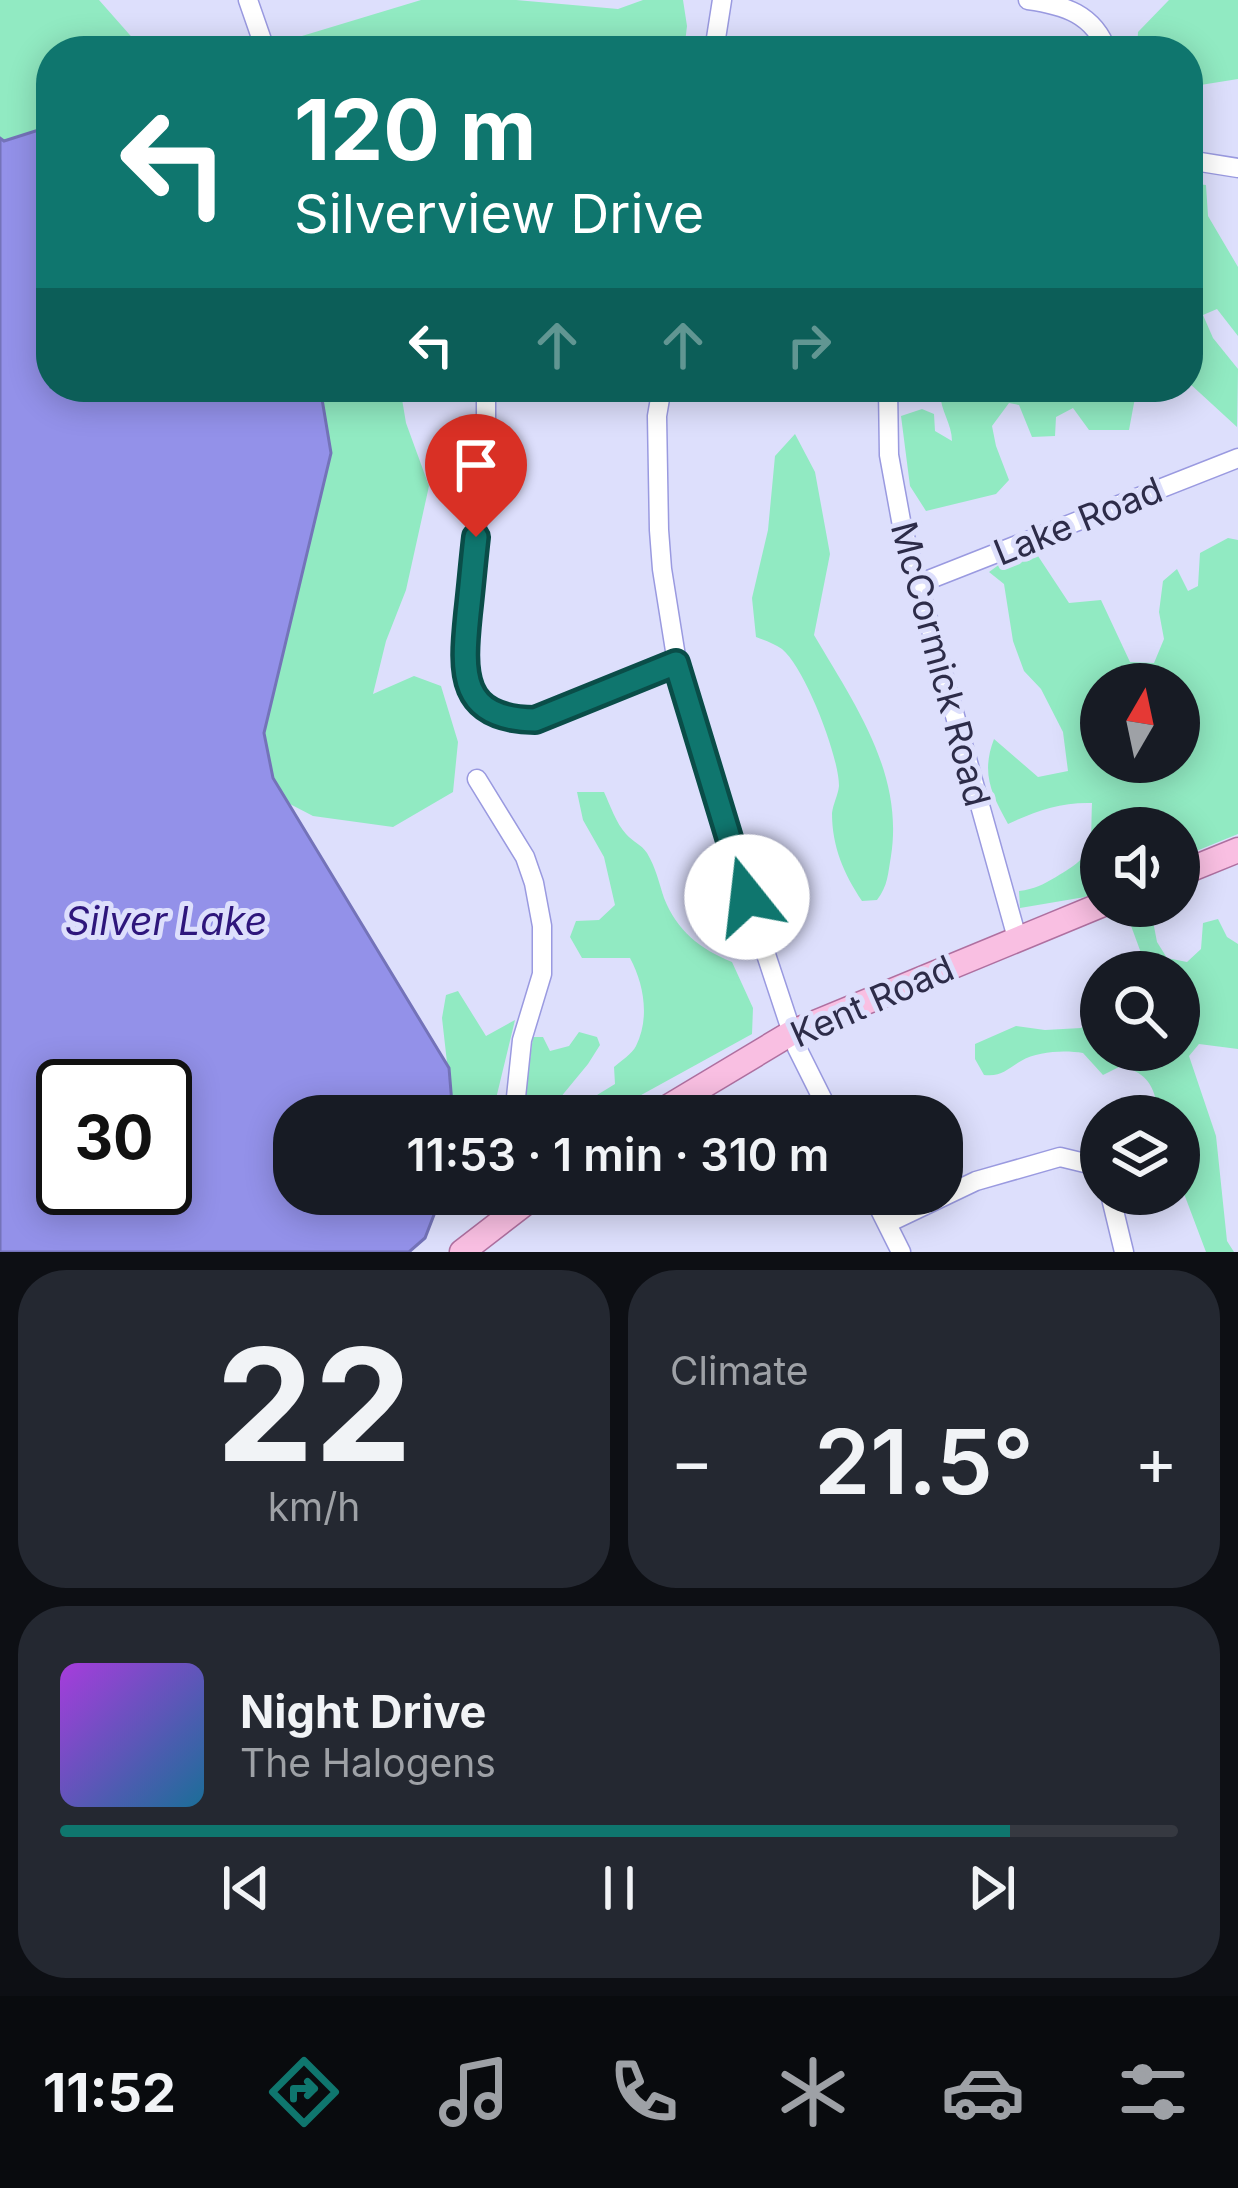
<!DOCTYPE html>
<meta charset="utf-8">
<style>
body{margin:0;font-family:Inter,sans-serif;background:#242831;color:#f1f3f6;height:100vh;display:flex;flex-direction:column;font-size:45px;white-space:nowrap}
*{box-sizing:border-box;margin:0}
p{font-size:39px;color:#9ea1a6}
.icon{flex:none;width:66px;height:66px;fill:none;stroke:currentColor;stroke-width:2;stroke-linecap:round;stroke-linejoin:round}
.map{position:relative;height:1252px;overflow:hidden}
.drawer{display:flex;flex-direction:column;gap:18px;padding:18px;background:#0d0f14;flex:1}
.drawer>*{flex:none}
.guide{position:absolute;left:36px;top:36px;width:1167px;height:366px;border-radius:48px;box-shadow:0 6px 30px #0003;background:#0f766e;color:#fff;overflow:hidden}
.needle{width:78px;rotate:9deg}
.fabs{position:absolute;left:1080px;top:663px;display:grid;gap:24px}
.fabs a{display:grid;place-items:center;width:120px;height:120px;border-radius:50%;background:#171b24;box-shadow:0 6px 30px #0003;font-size:60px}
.speed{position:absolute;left:36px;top:1059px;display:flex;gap:24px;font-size:60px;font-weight:700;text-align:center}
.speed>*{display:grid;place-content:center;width:156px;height:156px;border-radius:50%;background:#171b24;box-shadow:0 6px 30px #0003;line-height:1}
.speed .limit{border:6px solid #111;border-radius:18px;background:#fff;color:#111}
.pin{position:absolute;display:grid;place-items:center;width:102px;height:102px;color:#fff;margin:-123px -51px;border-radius:50% 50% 50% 0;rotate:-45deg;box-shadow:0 0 12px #0007}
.pin .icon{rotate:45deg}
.me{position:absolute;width:132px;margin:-66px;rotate:344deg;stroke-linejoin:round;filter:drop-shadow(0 0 9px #0008)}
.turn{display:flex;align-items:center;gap:42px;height:252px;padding:0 60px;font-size:54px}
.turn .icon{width:156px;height:156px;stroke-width:2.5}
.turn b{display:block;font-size:84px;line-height:102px}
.lanes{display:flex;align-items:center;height:114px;padding:0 60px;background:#0003;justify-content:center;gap:60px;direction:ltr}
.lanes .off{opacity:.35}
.big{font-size:90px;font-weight:600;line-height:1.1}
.drawer .card{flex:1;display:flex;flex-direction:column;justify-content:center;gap:18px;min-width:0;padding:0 42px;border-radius:48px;background:#242831}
.drawer .dial{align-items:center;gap:0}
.dial b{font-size:156px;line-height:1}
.song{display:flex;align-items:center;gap:36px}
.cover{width:144px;height:144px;border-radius:18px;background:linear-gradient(135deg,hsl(280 70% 55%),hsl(200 70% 35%))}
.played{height:12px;border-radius:6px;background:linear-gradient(90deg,#0f766e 85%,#363941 85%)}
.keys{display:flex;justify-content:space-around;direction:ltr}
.heat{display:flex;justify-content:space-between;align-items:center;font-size:66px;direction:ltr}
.drawer .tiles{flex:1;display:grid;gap:18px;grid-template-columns:1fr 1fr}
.card:last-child{grid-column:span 2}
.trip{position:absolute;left:273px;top:1095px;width:690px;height:120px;border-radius:48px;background:#171b24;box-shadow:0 6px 30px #0003;font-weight:600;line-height:120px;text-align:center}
.menu{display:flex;height:192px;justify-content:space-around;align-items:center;background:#090b0e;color:#9ea1a6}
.menu .icon{width:84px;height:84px}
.menu .selected{color:#0f766e}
.menu b{font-size:54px;color:#f1f3f6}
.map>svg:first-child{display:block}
</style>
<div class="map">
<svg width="1238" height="1252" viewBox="0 0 1238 1252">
<rect width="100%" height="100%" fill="#dddffc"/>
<g fill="#91eac2" fill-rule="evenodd">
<path d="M0 0H99L144 51H51V127L3 141 0 138Z"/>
<path d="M421 0H516L618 9 643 0H683L687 26 684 51H252Z"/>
<path d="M1169 0H1238V79L1188 87V51H1137L1138 32Z"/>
<path d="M1188 183 1206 185 1208 216 1238 267V336L1217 309 1203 315 1213 338 1238 369 1237 427 1188 382Z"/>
<path d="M320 387H400L406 423 429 486 406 590 386 641 373 694 414 676 441 686 458 742 453 792 393 827 313 816 288 803 273 778 264 733 331 453Z"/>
<path d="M941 387H1137L1129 430H1089L1073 408 1056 417 1055 436 1032 437 1019 405 1009 403 992 426 996 446 1009 480 996 494 926 511 910 486 901 416 922 409 934 414 935 431 952 441C952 422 937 407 941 387Z"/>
<path d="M795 434 815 472 830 554 814 635C854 703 904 773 891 856 888 873 888 886 877 900L862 901C844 874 832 847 832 813 833 804 838 795 839 786 839 756 805 668 782 649 775 644 764 640 756 637L752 598 768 530 775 456Z"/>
<path d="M1228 538 1238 540V834L1179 858V828H1101V889L1085 897 1020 908 1019 891C1035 889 1042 885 1056 877 1097 853 1090 849 1092 803 1061 802 1036 811 1008 824 991 793 981 773 994 739L1038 777 1068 771 1063 732 1041 689 1024 671 1013 641 1004 584 989 572 1015 553 1038 556 1069 603 1101 600 1130 662 1154 663 1164 639 1159 612 1163 581 1177 569 1188 591 1198 586 1200 553ZM1101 684H1179V762H1101Z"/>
<path d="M577 792H604C610 805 616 823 626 834 633 842 641 844 647 853 656 868 659 883 664 898 677 931 700 949 732 962L753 1008 752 1034 603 1116H522L533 1037H543L550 1051 569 1046 579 1032 597 1037 600 1045 588 1064 555 1104 554 1112 566 1114 615 1084 614 1067C621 1061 632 1054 636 1046 650 1018 644 984 630 958H582L570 937 576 921 599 920 615 905 604 857 583 820Z"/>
<path d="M1142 909 1153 921 1157 942 1167 958 1187 962 1201 949 1203 923 1218 919 1227 937 1238 944V1049L1199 1044 1189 1056 1216 1136 1227 1241 1234 1252H1206L1183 1191 1179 1169V1116H1158C1156 1089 1149 1073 1121 1066L1103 1075 1083 1053C1065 1050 1038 1051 1021 1061 1007 1069 1002 1077 984 1075L975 1059V1044L1016 1026 1045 1030 1081 1028 1101 1012V1050H1179V972H1148L1130 923 1131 912Z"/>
<path d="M458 991 486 1036 515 1020 493 1111 494 1116H453L442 1018 446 995Z"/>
</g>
<path fill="#9391e9" stroke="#7473b9" stroke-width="3" fill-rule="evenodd" d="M48 127H51V387H320L331 453 264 733 273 778 449 1068 453 1116H294V1194H442L425 1238 409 1252H0V138L4 141ZM63 1086H165V1188H63Z"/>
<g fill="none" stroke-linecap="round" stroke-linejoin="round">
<defs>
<g id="minor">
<path d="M248 0 264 46"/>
<path d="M1028 0C1064 5 1094 14 1107 51"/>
<path d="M714 51 722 0"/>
<path d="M1188 160 1238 168"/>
<path d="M486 387V441L463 662C471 705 492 720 535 720L677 663"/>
<path d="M662 387 657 416 659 530 662 569 677 663 747 897 797 1048 831 1116"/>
<path d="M888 387 889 455 902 526 1017 938"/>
<path d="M918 584 1238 458"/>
<path d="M477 779 525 857 534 883 542 926V974L522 1040 514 1116"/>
<path d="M872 1194 901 1252"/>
<path d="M1110 1194 1124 1252"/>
<path d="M503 1221 506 1194"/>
<path d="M888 1223 976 1181 1060 1157 1089 1164 1101 1175"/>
</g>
<g id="major">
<path d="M1179 874 1238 850"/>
<path d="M653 1116 793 1032 1101 905"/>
<path d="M462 1252 537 1194"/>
</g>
</defs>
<use href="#minor" stroke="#9a9ae0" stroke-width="21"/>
<use href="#major" stroke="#af70a0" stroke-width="27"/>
<use href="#minor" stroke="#fff" stroke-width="18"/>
<use href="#major" stroke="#f9bfe2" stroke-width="24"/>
</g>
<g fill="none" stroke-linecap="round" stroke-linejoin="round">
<defs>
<path id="route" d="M476 537C473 563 471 588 468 614 462 673 459 719 535 720L676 663 747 897"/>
</defs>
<use href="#route" stroke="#0a4d48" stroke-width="30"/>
<use href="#route" stroke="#0f766e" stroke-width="21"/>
</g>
<g text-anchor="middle" stroke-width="10" stroke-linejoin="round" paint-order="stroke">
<g font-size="36" fill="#2d2c49" stroke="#dddffc">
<text transform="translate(1078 521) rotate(-22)" y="13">Lake Road</text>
<text transform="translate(941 664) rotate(75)" y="13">McCormick Road</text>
<text transform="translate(872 1001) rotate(-24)" y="13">Kent Road</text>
</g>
<g font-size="39" font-style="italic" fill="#2e167c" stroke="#dddffc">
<text x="166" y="935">Silver Lake</text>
</g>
</g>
</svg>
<div class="fabs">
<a><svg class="needle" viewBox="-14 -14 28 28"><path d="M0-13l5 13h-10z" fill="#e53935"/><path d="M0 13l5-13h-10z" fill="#9ea1a6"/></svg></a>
<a><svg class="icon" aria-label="sound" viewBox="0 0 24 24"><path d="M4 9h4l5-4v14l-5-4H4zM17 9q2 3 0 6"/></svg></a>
<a><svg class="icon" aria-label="search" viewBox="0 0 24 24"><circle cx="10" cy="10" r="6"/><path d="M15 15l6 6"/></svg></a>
<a><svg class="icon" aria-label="layers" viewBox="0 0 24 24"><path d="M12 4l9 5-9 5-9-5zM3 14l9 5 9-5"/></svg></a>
</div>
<div class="speed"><div class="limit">30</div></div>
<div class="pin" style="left:476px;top:537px;background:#d93025"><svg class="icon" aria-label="arrive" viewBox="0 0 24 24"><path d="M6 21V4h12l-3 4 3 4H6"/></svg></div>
<svg class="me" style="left:747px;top:897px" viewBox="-20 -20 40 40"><circle r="19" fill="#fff"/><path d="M0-13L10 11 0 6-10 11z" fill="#0f766e"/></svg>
<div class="trip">11:53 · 1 min · 310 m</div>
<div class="guide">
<div class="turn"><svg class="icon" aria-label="left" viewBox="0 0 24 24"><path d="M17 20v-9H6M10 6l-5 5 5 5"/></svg><div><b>120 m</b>Silverview Drive</div></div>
<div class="lanes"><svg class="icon" aria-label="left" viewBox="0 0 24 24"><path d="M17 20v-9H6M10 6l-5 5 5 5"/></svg><svg class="icon off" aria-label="ahead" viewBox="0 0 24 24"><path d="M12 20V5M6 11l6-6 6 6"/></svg><svg class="icon off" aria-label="ahead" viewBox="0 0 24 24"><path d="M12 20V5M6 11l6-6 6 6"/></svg><svg class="icon off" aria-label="right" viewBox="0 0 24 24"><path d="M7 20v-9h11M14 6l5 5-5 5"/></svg></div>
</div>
</div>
<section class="drawer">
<div class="tiles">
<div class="card dial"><b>22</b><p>km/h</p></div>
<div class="card"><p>Climate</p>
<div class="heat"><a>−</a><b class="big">21.5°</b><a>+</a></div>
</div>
<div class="card">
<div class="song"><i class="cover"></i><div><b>Night Drive</b><p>The Halogens</p></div></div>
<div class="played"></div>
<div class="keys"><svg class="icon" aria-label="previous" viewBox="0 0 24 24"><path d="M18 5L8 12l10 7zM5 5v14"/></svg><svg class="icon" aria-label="pause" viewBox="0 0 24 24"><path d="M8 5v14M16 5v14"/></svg><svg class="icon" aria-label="next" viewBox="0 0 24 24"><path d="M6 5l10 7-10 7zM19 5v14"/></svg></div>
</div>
</div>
</section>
<nav class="menu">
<b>11:52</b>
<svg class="icon selected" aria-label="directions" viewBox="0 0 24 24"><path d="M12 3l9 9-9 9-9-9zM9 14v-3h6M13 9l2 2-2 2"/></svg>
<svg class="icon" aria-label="music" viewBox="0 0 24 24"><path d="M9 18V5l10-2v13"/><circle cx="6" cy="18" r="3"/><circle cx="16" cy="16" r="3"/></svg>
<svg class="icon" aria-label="phone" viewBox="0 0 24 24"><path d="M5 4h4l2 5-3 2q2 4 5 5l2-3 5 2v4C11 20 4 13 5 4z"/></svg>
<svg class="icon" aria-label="climate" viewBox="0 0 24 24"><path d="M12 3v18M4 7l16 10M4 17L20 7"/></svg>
<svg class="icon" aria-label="car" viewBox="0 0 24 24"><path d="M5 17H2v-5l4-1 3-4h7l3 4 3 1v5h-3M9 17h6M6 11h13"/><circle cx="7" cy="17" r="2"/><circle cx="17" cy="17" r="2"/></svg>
<svg class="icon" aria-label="filters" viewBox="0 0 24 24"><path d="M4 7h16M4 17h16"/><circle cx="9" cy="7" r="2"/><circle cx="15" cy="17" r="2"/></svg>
</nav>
